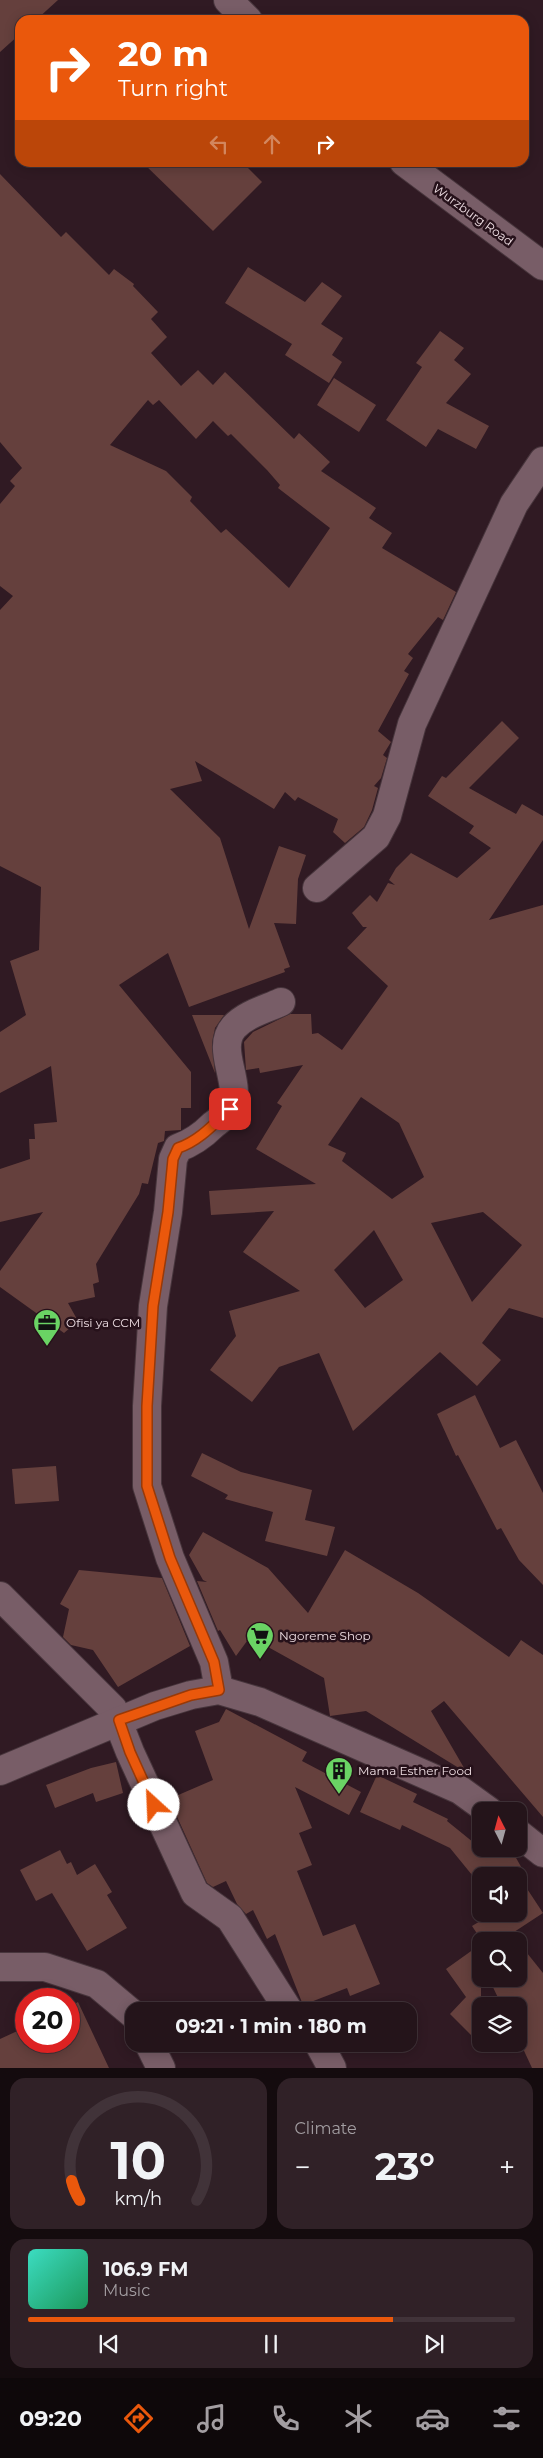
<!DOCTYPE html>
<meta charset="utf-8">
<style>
body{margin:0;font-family:Montserrat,sans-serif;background:#302127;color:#f1f3f6;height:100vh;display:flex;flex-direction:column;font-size:19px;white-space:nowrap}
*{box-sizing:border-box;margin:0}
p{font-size:16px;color:#a39ea2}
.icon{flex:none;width:28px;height:28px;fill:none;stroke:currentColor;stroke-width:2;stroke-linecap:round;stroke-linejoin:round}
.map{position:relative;height:2068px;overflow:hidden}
.sheet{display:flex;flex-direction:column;gap:10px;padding:10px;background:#140b0e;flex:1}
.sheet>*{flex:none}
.top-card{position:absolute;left:15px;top:15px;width:514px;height:152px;border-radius:15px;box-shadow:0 2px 12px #0003,0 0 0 1px #413339;background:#ea580c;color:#fff;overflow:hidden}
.needle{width:32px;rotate:354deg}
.fabs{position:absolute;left:472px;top:1802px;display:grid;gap:10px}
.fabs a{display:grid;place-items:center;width:55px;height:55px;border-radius:10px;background:#24141a;box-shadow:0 2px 12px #0003,0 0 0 1px #413339;font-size:25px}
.speed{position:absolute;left:15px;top:1988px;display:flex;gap:10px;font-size:25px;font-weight:700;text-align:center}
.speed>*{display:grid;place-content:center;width:65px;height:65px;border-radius:50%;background:#24141a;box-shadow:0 2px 12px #0003,0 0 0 1px #413339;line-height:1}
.speed .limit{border:8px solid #d22;background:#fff;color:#111}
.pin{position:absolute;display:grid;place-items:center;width:42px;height:42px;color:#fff;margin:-21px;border-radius:10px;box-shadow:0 2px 8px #0006}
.me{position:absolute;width:55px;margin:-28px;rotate:335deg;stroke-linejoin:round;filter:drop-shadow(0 0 4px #0008)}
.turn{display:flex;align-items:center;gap:18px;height:105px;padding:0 20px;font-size:22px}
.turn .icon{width:65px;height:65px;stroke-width:2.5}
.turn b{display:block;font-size:35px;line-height:42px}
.lanes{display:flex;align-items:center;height:48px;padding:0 20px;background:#0003;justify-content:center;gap:25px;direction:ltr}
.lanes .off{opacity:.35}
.big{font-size:38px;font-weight:700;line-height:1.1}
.sheet .tile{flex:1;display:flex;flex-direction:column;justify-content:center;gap:8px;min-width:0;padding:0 18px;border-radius:15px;background:#302127}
.sheet .dial{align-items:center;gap:0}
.dial svg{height:130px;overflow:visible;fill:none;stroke:#413339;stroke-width:7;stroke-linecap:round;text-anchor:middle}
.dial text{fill:#f1f3f6;stroke:none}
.song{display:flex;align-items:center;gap:15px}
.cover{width:60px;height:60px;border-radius:8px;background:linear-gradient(135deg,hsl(170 70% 55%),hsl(150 70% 35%))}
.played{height:5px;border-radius:2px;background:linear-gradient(90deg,#ea580c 75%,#413339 75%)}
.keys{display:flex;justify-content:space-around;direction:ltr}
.heat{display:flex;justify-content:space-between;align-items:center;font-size:28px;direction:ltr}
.sheet .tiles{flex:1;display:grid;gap:10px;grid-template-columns:1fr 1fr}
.tile:last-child{grid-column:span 2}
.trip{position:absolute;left:125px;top:2002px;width:292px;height:50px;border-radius:15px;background:#24141a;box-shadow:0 2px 12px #0003,0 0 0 1px #413339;font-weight:700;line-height:50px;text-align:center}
.tabs{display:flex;height:80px;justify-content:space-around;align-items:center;background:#0e080a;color:#a39ea2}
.tabs .icon{width:35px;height:35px}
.tabs .current{color:#ea580c}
.tabs b{font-size:22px;color:#f1f3f6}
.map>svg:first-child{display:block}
</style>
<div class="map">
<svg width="543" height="2068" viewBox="0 0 543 2068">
<rect width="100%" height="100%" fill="#301a23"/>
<g fill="#65403d" fill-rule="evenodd">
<path d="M0 0H58L36 20H20V34L0 52Z"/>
<path d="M142 162H242L262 182 213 231Z"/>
<path d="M0 174 61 237 66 232 109 275 114 269 134 284 133 286 158 312 151 319 167 337 151 353 181 386 198 370 213 385 225 372 294 439 299 433 330 462 321 471 376 508 369 518 392 533 382 548 456 592 443 620 438 617 408 654 413 658 404 671 409 674 378 731 391 742 383 755 387 758 381 778 374 786 378 788 372 810 364 827 345 843 333 832 338 819 298 797 295 801 285 792 274 809 195 761 202 781 170 789 220 838 249 929 279 846 306 855 298 879 296 924 274 923 290 967 284 969 285 972 189 1007 168 953 119 985 191 1072V1108H181V1130L165 1131 164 1141 158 1143 148 1184 142 1183 139 1194 96 1264 99 1282 93 1284 95 1297 68 1303 78 1321 64 1333 0 1287V1271L43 1212 0 1222V1169L30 1159 29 1139H35L34 1124 57 1122 51 1066 0 1093V1032L26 1015 10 961 39 950 41 887 0 866V610L13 596 0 586V504L15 486 10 481 22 468 0 442ZM148 400 153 405 159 400 196 439 213 421 228 436 231 434 267 470 280 485 278 488 330 528 289 588 226 529 221 533 190 501 192 497 166 471 110 445Z"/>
<path d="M248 267 305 302 322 282 342 296 321 324 343 338 332 355 342 362 329 383 285 355 292 344 225 303Z"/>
<path d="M440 331 464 348 454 360 471 374 446 403 489 426 476 449 438 429 426 447 386 420 422 367 416 363Z"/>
<path d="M334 378 376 405 359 432 317 405Z"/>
<path d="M502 721 519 738 469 788 516 814 522 804 543 816V840L489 920 543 905V1318L509 1308 482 1343 501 1360 477 1386 440 1352 353 1431 319 1353 279 1367 252 1402 210 1370 236 1336 229 1311 300 1291 243 1252 274 1211 211 1215 209 1191 316 1184 256 1149 282 1106 277 1103 303 1065 260 1073 259 1068 246 1070 244 1042 253 1032 290 1014H311L312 1034 318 1033 342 1050 388 986 347 948 367 927H363L352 913 370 895 377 902 388 883 395 885 389 880 396 868 411 853 457 878 491 848 469 833 474 826 428 796 442 776 446 778ZM361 1097 399 1123 424 1177 392 1199 342 1161 346 1153 328 1145ZM483 1212 522 1245 472 1302 431 1223ZM374 1230 403 1280 365 1308 334 1270Z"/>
<path d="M192 1015H224L215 1028 212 1043 215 1073Z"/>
<path d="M475 1395 500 1448 516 1440 543 1493V1585L519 1560 501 1528 497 1530 458 1455 456 1456 437 1414Z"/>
<path d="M202 1453 241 1472 312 1490 305 1520 335 1527 327 1556 265 1541 273 1512 225 1499 228 1495 191 1476Z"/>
<path d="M56 1466 59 1501 15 1504 12 1469Z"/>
<path d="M203 1532 268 1568 308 1613 345 1550 418 1593 509 1657 521 1640 543 1655V1817L444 1701 431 1711 467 1773 366 1711 330 1716 324 1678 250 1637 236 1656 220 1630 218 1631 197 1581 207 1582 203 1580 189 1555Z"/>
<path d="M79 1570 162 1578 190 1646 118 1687 93 1650 71 1645 63 1637 69 1609 60 1604Z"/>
<path d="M226 1709 307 1752 302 1761 361 1792 349 1815 295 1787 312 1828 299 1833 312 1865 297 1871 323 1936 355 1924 380 1984 350 1996 347 1988 303 2005 275 1934 267 1939 253 1910 246 1914 237 1904 226 1881 213 1887 207 1883 169 1799 213 1780 195 1731 219 1722Z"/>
<path d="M116 1762 123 1793 96 1802 93 1793 55 1808 46 1785 91 1768Z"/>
<path d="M377 1775 417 1794 413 1802 448 1819 447 1821 484 1851 487 1849H511L524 1872 518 1875 543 1913 511 1934 517 1941H482L472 1926 492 1914H519V1876H481V1886L450 1848 402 1825 400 1830 360 1812Z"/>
<path d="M60 1850 67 1864 71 1862 77 1875 95 1864 112 1892 107 1895 127 1928 87 1951 52 1893 36 1901 20 1870Z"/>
<path d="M519 1943 543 1973V2068H532L519 2040V2006H502L489 1979H519Z"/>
<path d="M481 1944V2045L450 2014 466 1997 446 1969Z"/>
<path d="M78 2002 109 2068H0V2039L26 2027V2041H69V2007Z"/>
</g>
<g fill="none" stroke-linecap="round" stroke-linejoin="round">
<defs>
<g id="minor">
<path d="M228 0 248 20"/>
<path d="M404 162 543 266"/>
<path d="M317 888 376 837 387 816 412 724 514 504 543 461"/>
<path d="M0 1596 113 1709 130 1752 195 1893 230 1918 289 2011"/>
<path d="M219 1690 214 1662 170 1558 147 1486V1406L153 1306 168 1212 173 1159 178 1148C192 1143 203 1135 213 1125 218 1121 227 1115 230 1109 244 1083 214 1050 234 1027 246 1014 266 1009 281 1002"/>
<path d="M0 1771 155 1706 191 1695 219 1690 260 1702 460 1790 489 1811"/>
<path d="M519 1834 543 1853"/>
<path d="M0 1967H45L97 1984 134 2015"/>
<path d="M149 2044 161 2068"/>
<path d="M319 2044 332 2068"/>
</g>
</defs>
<use href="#minor" stroke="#47353c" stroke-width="30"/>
<use href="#minor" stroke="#785d67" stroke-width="28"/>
</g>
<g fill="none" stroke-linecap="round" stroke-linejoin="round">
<defs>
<path id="route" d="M154 1805 130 1752 119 1720 191 1695 219 1690 214 1662 170 1558 147 1486V1406L153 1306 168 1212 173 1159 178 1148C199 1141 214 1124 230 1109"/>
</defs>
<use href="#route" stroke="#983908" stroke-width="12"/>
<use href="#route" stroke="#ea580c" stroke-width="9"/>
</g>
<defs>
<symbol id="office-pin" viewBox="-11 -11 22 30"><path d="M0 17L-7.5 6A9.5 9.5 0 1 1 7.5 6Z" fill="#6ad364" stroke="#26111a"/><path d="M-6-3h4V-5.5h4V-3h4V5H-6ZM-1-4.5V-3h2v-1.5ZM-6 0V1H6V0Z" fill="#111"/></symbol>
<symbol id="supermarket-pin" viewBox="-11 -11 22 30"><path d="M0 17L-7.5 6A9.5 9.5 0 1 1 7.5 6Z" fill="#6ad364" stroke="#26111a"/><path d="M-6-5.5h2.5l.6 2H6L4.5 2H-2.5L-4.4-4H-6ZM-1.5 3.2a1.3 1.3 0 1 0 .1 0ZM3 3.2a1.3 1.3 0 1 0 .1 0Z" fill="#111"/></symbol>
<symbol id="building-pin" viewBox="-11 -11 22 30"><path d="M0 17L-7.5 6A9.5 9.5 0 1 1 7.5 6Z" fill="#6ad364" stroke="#26111a"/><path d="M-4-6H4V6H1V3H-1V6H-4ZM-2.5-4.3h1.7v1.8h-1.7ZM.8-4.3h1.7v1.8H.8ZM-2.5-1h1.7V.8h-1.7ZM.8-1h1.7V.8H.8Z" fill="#111"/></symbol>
</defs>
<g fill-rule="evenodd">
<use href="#office-pin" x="31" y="1307" width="32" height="43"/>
<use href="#supermarket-pin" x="244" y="1620" width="32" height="43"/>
<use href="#building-pin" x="323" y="1755" width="32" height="43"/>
</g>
<g text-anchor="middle" stroke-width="5" stroke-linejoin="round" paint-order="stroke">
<g font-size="12" fill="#efdfe4" stroke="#26111a">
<text transform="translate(473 215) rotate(36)" y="4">Wurzburg Road</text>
</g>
<g font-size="12" fill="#efdfe4" stroke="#26111a" text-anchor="start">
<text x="66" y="1327">Ofisi ya CCM</text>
<text x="279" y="1640">Ngoreme Shop</text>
<text x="358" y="1775">Mama Esther Food</text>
</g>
</g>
</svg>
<div class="fabs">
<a><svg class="needle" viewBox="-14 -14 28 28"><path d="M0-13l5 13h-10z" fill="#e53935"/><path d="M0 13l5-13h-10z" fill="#a39ea2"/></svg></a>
<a><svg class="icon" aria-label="sound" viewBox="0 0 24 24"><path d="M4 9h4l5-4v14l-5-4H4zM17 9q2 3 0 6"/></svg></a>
<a><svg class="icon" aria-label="search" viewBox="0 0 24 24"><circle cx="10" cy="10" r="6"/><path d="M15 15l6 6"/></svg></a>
<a><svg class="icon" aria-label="layers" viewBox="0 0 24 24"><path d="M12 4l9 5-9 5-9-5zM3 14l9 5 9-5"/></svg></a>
</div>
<div class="speed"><div class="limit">20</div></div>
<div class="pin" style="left:230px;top:1109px;background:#d93025"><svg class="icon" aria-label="arrive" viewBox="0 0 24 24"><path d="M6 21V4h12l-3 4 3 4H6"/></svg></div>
<svg class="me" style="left:154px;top:1805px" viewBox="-20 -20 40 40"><circle r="19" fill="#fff"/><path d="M0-13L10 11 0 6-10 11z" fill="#ea580c"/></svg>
<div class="trip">09:21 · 1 min · 180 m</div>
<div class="top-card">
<div class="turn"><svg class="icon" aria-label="right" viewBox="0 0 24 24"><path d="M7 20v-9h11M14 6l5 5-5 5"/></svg><div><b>20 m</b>Turn right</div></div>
<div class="lanes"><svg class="icon off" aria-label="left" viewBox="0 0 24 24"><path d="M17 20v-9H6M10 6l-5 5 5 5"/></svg><svg class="icon off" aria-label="ahead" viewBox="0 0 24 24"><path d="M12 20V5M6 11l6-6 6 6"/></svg><svg class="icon" aria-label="right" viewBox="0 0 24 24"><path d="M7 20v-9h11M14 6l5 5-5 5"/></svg></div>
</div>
</div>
<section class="sheet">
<div class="tiles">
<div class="tile dial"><svg viewBox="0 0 100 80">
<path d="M14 69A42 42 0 1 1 86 69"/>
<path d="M14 69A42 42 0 0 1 9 57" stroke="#ea580c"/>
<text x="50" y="56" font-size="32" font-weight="700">10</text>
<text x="50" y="72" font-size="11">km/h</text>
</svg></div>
<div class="tile"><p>Climate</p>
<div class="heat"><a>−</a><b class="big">23°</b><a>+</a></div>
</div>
<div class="tile">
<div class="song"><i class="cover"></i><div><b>106.9 FM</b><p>Music</p></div></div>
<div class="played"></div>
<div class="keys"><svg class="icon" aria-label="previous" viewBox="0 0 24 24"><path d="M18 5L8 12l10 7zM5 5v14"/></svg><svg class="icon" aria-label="pause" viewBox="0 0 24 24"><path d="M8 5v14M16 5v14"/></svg><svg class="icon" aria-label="next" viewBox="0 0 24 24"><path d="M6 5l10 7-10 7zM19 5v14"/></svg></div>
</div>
</div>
</section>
<nav class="tabs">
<b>09:20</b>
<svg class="icon current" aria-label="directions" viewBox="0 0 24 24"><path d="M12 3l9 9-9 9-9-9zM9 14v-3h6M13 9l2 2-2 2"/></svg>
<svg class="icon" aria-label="music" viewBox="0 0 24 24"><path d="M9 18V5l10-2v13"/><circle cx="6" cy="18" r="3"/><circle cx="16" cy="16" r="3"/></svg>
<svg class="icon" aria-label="phone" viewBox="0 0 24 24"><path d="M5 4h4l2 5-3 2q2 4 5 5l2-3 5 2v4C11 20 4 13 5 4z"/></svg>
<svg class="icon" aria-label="climate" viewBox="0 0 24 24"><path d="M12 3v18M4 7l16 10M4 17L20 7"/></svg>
<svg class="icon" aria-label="car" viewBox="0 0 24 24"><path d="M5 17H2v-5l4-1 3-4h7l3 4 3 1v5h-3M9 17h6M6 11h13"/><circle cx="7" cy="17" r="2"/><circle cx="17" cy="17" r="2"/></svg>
<svg class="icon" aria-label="filters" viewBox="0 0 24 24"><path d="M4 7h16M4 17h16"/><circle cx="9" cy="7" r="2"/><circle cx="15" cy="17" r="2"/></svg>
</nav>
